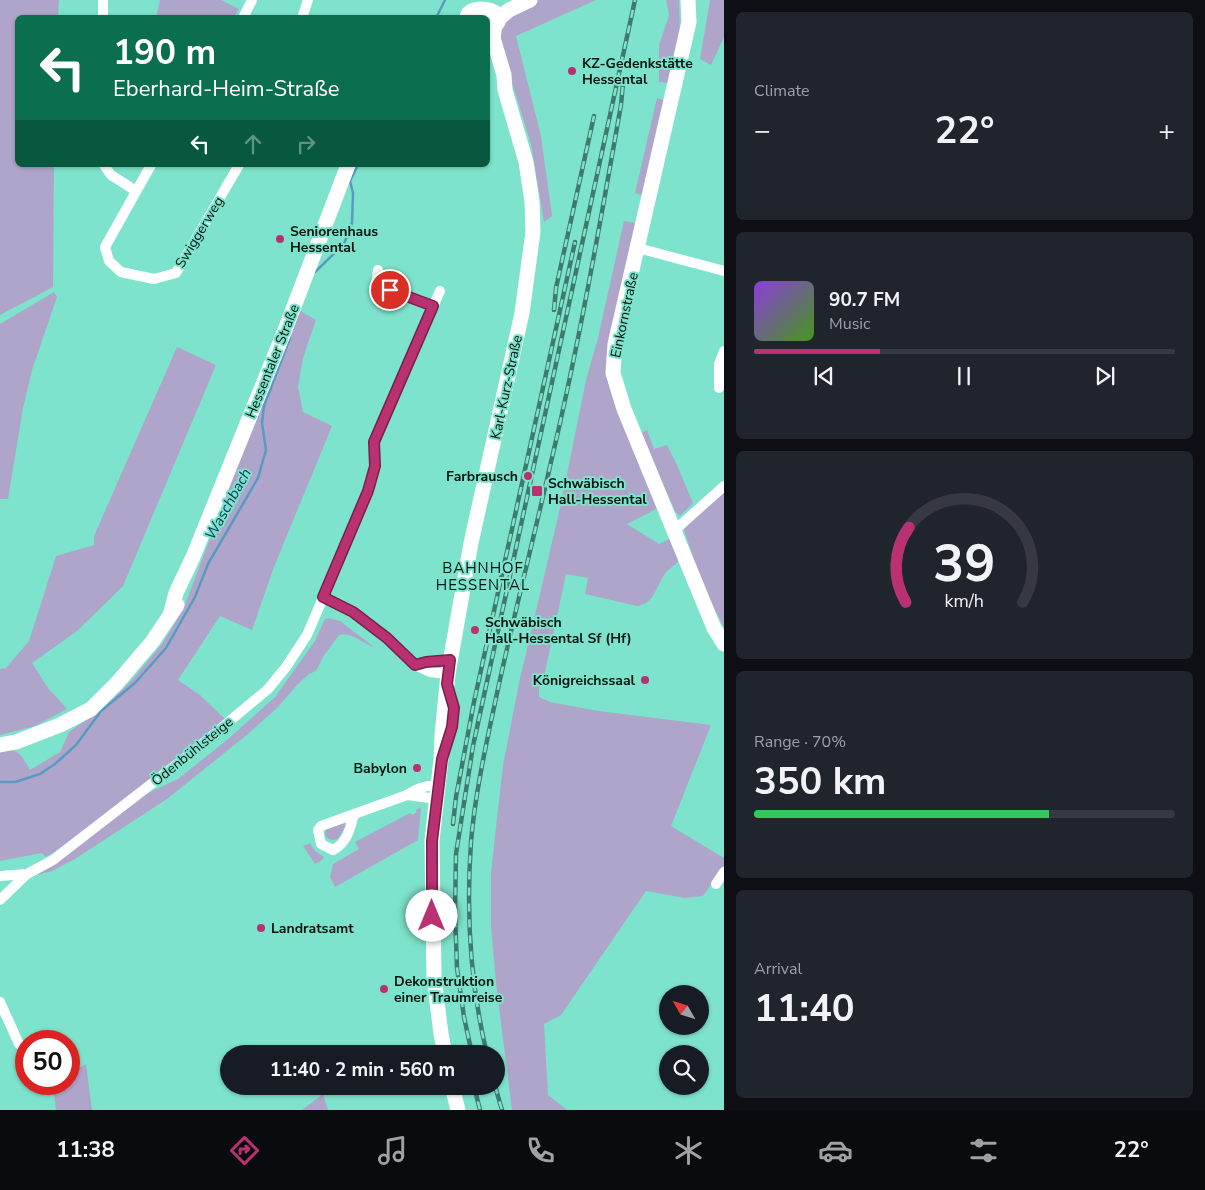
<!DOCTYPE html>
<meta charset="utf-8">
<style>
body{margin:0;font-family:"Nunito Sans",sans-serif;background:#20242c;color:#f1f3f6;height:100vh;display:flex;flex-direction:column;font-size:19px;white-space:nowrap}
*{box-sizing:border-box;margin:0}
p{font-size:16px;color:#9ea1a6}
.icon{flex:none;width:28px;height:28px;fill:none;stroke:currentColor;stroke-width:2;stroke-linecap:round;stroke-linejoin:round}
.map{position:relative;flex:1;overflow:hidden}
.side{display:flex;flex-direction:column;gap:12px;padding:12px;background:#0d0f14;width:481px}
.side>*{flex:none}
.banner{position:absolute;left:15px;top:15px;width:475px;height:152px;border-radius:8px;box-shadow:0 1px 4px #0004;background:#0b6e4f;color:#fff;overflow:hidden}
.needle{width:32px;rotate:309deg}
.buttons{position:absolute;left:659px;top:985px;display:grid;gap:10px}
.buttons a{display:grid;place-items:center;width:50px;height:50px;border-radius:50%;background:#171b24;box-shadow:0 1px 4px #0004;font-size:25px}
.speed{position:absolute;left:15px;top:1030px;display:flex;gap:10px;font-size:25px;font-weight:700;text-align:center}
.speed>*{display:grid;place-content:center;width:65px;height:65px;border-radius:50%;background:#171b24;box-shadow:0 1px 4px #0004;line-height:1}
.speed .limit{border:8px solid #d22;background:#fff;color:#111}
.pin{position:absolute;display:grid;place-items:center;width:42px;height:42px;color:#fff;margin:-21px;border:2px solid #fff;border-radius:50%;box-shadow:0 1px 5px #0007}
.me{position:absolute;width:55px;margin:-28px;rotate:0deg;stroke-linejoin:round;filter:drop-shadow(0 0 4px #0008)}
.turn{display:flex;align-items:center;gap:18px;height:105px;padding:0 15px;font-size:22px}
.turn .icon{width:65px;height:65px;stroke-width:2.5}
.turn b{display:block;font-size:35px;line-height:42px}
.lanes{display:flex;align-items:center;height:48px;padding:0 15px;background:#0003;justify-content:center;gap:25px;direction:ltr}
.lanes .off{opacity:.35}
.big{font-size:38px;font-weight:700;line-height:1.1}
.side .tile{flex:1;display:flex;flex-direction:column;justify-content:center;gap:8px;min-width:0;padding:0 18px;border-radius:8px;background:#20242c}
.side .dial{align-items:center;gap:0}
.dial svg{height:130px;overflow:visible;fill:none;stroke:#363941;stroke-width:7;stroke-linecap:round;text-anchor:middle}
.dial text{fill:#f1f3f6;stroke:none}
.song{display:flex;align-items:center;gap:15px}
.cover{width:60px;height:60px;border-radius:8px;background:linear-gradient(135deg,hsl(270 70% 55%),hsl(100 70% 35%))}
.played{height:5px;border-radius:2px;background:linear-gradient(90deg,#b93170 30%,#363941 30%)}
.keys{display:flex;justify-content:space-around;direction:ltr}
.heat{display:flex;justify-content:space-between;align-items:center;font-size:28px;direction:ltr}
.charge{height:8px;border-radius:4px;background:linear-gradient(90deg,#34c759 70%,#363941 0)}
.trip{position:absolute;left:220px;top:1045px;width:285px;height:50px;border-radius:25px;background:#171b24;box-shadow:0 1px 4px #0004;font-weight:700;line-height:50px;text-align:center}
.dock{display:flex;height:80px;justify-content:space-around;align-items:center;background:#090b0e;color:#9ea1a6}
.dock .icon{width:35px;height:35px}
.dock .on{color:#b93170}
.dock b{font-size:22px;color:#f1f3f6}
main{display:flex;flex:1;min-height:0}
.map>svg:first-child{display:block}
</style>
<main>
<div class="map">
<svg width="724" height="1110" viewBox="0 0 724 1110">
<rect width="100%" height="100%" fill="#7ee3cc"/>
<g fill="#afa5cb">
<path d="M0 0H59L58 17 18 18V165H54L53 287 0 315Z"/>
<path d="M160 0H221L239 9 234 17H156Z"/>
<path d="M538 0H596L516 36 541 136 552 216 544 222 531 144 510 76 497 42 500 29 513 12Z"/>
<path d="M666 0H679L680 37 670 83 659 82V45L669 15Z"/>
<path d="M710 0H724V37L711 65 700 59Z"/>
<path d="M657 98 666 101 645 196 635 193Z"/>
<path d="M624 221 639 224 608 362 660 507 627 524 659 544 672 538 679 561C674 566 668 569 664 575 656 587 654 604 637 606L585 594 588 578 566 574 542 686H539V697L550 702 598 711 711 725 671 826 724 858V866L703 896 685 898 646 891 561 1015 544 1024 548 1095 567 1110H512L496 983 491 926V872L503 765 519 683 561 504 586 380 598 338Z"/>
<path d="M54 292 57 297 32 370 23 408 8 499H0V324Z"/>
<path d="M297 309 316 320 303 358 298 387 303 412 332 426 274 567 252 630 220 616 178 680 200 695 226 720 129 797 53 853 45 857 42 853 0 861V751C19 747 21 755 30 770L60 752 69 732 101 710 132 680 162 644 183 610Z"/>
<path d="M177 347 216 365 123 586 77 631 32 663 48 688 67 709 35 726 0 735V669L6 668 29 641 56 556 94 545V536Z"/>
<path d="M647 430 654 449 667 445 677 465 693 503 680 516 675 511 641 433Z"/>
<path d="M724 490V627L710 601 696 567 684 529 691 520Z"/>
<path d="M328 618 340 621 374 647C360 643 354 632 339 635L323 657 316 671 309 674 297 685 278 707 248 734 167 799 75 859 52 871 37 875 57 861 146 794 178 779 227 740 275 697 315 641 325 619Z"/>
<path d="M421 807 418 840 335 887 330 877 333 864 359 849 355 842 410 813 412 815 417 812 416 810Z"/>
<path d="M343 822 346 825 338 839 332 840 326 837 325 833 327 828Z"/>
<path d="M310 843 315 851 324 857 321 861 315 864 303 846Z"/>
<path d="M86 1064 92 1110H56L53 1084H69V1073Z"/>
<path d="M323 1094 328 1110H302Z"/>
</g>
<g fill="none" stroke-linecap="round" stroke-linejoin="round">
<g stroke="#599ac2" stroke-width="2.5">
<path d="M436 18 445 0"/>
<path d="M315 272 344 244 352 223 353 193 350 181 358 165"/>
<path d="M0 782H15L40 774 55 764 76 745 101 711 135 683 166 648 195 597 208 564 258 478 266 450 262 423 264 406 290 338"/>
</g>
<g stroke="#fff" stroke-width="10">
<path d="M103 18V0"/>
<path d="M243 18 252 0"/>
<path d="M302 18 308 0"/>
<path d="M104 165 111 175 136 191"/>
<path d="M151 165 105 247 109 261 121 272 154 279 176 273 239 165"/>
<path d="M638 248 724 271"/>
<path d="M378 270 376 284 433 306"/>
<path d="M719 388V364L724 351"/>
<path d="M675 530 724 486"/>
<path d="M323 597 353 612 387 638 415 665 430 672 448 674"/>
<path d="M415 665 426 662 450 660"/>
<path d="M407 795 437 799"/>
<path d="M354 814C350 829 347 843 333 850L321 844 318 830 321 826 407 795C418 788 425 785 438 786"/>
<path d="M0 876 27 874 53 860 190 754 268 689 286 667 307 635 369 491 375 466 374 442 440 291"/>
<path d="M716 884 724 872"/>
<path d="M0 900 27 874"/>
<path d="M0 1002 19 1044"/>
</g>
<g stroke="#fff" stroke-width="15">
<path d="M688 0 689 22 615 344 613 373 624 409 714 628 724 644"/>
<path d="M467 18C468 0 520 12 489 30"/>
<path d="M497 20 509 10 530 0"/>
<path d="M171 612 176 593 193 557 285 330 348 165"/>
<path d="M0 745 16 742 60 725 91 709 117 683 152 642 177 605"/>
<path d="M445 1054 441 1034 434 977 432 841 441 759 442 735 448 674 471 543 522 313 533 232 532 201 526 162 505 90 504 75 493 38 495 25"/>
<path d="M452 1086 458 1110"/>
</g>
<defs>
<g id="rail">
<path d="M554 310 556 288 594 116"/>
<path d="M453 824 456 797 474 702 575 242"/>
<path d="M472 1054 464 1017 457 968 455 913 456 854 473 746 635 0"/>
<path d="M487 1054C470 984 466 913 471 842 475 794 486 745 496 698 513 619 533 541 551 462 579 344 600 224 621 105L623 83"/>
<path d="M474 1086 480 1110"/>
<path d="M495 1086 502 1110"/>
</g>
</defs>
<use href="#rail" stroke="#3f7b6d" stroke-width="4.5"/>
<use href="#rail" stroke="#7ee3cc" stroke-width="2.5" stroke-dasharray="8" stroke-linecap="butt"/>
</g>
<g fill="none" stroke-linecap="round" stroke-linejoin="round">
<defs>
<path id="route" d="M390 290 433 306 374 442 375 466 368 491 323 597 353 612 387 638 415 665 426 662 450 660 447 684 454 708 452 727 442 759 432 841V916"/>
</defs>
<use href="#route" stroke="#782049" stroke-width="12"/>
<use href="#route" stroke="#b93170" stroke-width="9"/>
</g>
<g fill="#b93170" stroke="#7ee3cc" stroke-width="2">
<circle cx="572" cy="71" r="5"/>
<circle cx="280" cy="239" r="5"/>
<circle cx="528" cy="476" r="5"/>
<rect x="531" y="485" width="12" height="12" rx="2.5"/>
<circle cx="475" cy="630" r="5"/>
<circle cx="645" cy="680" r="5"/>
<circle cx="417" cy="768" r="5"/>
<circle cx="261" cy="928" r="5"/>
<circle cx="384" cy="989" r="5"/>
</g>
<g text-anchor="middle" stroke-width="4" stroke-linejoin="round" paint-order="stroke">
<g font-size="14" font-weight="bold" fill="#011410" stroke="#7ee3cc" text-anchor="start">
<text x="582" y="68">KZ-Gedenkstätte<tspan x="582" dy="16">Hessental</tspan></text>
<text x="290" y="236">Seniorenhaus<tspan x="290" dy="16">Hessental</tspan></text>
<text x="518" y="481" text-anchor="end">Farbrausch</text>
<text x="548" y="488">Schwäbisch<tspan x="548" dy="16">Hall-Hessental</tspan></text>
<text x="485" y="627">Schwäbisch<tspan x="485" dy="16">Hall-Hessental Sf (Hf)</tspan></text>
<text x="635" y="685" text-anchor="end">Königreichssaal</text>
<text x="407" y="773" text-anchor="end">Babylon</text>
<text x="271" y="933">Landratsamt</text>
<text x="394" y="986">Dekonstruktion<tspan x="394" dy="16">einer Traumreise</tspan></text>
</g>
<g font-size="14" fill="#011410" stroke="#7ee3cc">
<text transform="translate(199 232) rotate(-59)" y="5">Swiggerweg</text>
<text transform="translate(624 315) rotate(-78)" y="5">Einkornstraße</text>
<text transform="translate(272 361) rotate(-68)" y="5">Hessentaler Straße</text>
<text transform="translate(506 387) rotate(-78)" y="5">Karl-Kurz-Straße</text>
<text transform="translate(192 751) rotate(-39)" y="5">Ödenbühlsteige</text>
</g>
<g font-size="15" font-style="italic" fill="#013a55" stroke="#7ee3cc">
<text transform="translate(228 504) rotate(-61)" y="5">Waschbach</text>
</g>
<g font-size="15" letter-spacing="1" fill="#011410" stroke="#7ee3cc">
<text x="483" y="573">BAHNHOF<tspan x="483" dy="17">HESSENTAL</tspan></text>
</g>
</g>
</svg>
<div class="buttons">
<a><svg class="needle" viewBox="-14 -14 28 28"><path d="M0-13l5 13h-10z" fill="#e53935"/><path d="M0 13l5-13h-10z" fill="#9ea1a6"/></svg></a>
<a><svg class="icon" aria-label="search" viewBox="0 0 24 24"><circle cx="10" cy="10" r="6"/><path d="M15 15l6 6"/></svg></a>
</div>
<div class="speed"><div class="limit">50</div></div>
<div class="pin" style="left:390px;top:290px;background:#d93025"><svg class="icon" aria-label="arrive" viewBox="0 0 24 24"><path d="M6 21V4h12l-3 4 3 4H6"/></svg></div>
<svg class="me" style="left:432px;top:916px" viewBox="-20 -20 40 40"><circle r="19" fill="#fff"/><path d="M0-13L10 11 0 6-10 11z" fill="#b93170"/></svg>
<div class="trip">11:40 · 2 min · 560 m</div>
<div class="banner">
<div class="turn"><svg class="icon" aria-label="left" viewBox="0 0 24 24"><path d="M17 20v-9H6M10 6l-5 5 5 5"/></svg><div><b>190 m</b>Eberhard-Heim-Straße</div></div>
<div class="lanes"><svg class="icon" aria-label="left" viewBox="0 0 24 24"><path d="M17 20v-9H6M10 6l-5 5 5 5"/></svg><svg class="icon off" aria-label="ahead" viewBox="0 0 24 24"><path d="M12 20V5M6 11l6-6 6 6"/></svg><svg class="icon off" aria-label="right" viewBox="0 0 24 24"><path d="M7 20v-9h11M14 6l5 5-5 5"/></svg></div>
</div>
</div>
<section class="side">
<div class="tile"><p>Climate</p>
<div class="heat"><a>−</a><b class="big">22°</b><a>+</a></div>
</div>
<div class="tile">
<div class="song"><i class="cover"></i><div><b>90.7 FM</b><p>Music</p></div></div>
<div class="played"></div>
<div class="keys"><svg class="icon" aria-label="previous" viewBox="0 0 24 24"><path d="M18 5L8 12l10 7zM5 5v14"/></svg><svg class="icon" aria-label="pause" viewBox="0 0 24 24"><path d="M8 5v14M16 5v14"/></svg><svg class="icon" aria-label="next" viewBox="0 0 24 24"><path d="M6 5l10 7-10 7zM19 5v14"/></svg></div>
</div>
<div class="tile dial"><svg viewBox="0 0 100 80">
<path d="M14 69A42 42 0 1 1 86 69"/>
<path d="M14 69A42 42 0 0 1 16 23" stroke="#b93170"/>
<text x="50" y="56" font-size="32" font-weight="700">39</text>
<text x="50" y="72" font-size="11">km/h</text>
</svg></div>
<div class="tile"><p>Range · 70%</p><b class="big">350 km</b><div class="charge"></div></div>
<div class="tile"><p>Arrival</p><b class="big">11:40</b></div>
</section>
</main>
<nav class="dock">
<b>11:38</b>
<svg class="icon on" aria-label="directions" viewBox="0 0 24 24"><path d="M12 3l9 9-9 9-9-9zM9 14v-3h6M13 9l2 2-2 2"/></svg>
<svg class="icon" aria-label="music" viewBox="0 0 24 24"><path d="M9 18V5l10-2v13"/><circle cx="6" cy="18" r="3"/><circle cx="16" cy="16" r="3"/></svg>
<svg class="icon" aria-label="phone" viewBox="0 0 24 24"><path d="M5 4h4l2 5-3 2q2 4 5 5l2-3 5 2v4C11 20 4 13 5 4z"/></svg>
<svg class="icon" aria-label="climate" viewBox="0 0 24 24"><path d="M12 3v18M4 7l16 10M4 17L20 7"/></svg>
<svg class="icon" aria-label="car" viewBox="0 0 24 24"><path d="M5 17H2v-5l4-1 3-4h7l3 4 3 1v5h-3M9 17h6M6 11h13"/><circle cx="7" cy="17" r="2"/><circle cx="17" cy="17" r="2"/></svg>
<svg class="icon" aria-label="filters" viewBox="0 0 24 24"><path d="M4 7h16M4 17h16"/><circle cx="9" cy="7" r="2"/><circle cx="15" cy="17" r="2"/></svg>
<b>22°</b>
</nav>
